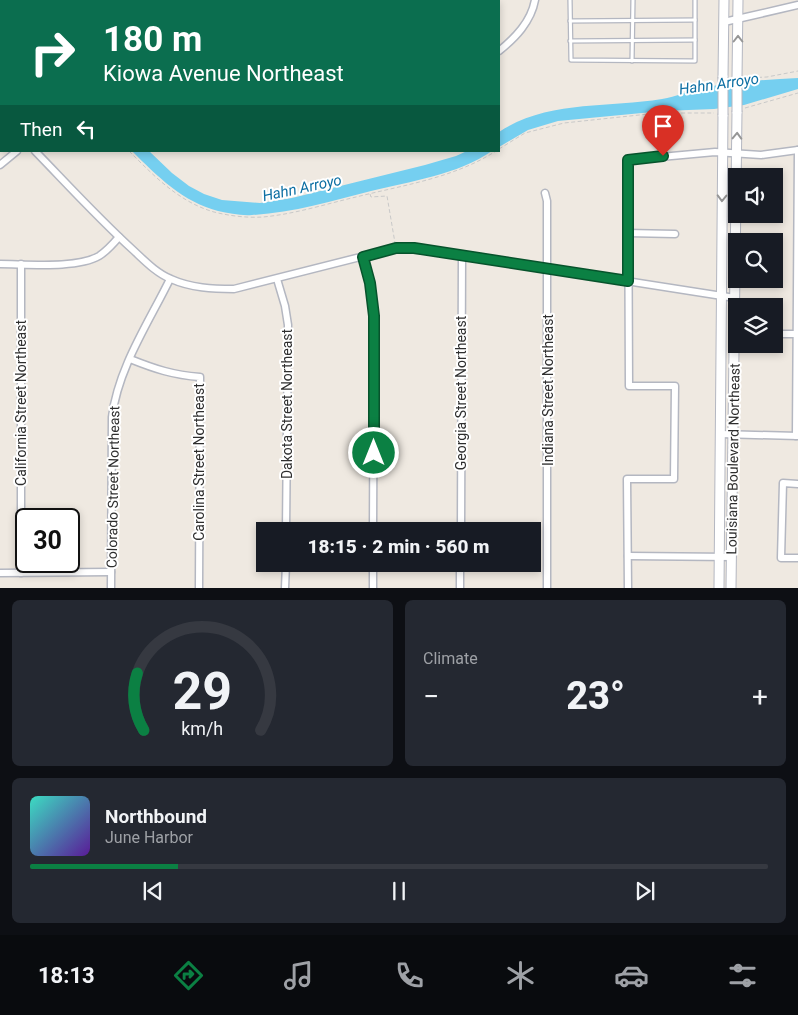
<!DOCTYPE html>
<meta charset="utf-8">
<style>
body{margin:0;font-family:Roboto,sans-serif;background:#242831;color:#f1f3f6;height:100vh;display:flex;flex-direction:column;font-size:19px;white-space:nowrap}
*{box-sizing:border-box;margin:0}
p{font-size:16px;color:#9ea1a6}
.icon{flex:none;width:28px;height:28px;fill:none;stroke:currentColor;stroke-width:2;stroke-linecap:round;stroke-linejoin:round}
.map{position:relative;height:588px;overflow:hidden}
.side{display:flex;flex-direction:column;gap:12px;padding:12px;background:#0d0f14;flex:1}
.side>*{flex:none}
.guide{position:absolute;left:0px;top:0px;width:500px;height:152px;box-shadow:0 2px 8px #0003;background:#0b6e4f;color:#fff;overflow:hidden}
.fabs{position:absolute;left:728px;top:168px;display:grid;gap:10px}
.fabs a{display:grid;place-items:center;width:55px;height:55px;border-radius:0px;background:#171b24;box-shadow:0 2px 8px #0003;font-size:25px}
.speed{position:absolute;left:15px;top:508px;display:flex;gap:10px;font-size:25px;font-weight:700;text-align:center}
.speed>*{display:grid;place-content:center;width:65px;height:65px;border-radius:50%;background:#171b24;box-shadow:0 2px 8px #0003;line-height:1}
.speed .limit{border:2px solid #111;border-radius:8px;background:#fff;color:#111}
.pin{position:absolute;display:grid;place-items:center;width:42px;height:42px;color:#fff;margin:-51px -21px;border-radius:50% 50% 50% 0;rotate:-45deg;box-shadow:0 0 5px #0007}
.pin .icon{rotate:45deg}
.me{position:absolute;width:55px;margin:-28px;rotate:0deg;stroke-linejoin:round;filter:drop-shadow(0 0 4px #0008)}
.turn{display:flex;align-items:center;gap:18px;height:105px;padding:0 20px;font-size:22px}
.turn .icon{width:65px;height:65px;stroke-width:2.5}
.turn b{display:block;font-size:35px;line-height:42px}
.then{display:flex;align-items:center;height:48px;padding:0 20px;background:#0003;gap:10px;font-size:19px}
.big{font-size:38px;font-weight:800;line-height:1.1}
.side .tile{flex:1;display:flex;flex-direction:column;justify-content:center;gap:8px;min-width:0;padding:0 18px;border-radius:8px;background:#242831}
.side .dial{align-items:center;gap:0}
.dial svg{height:130px;overflow:visible;fill:none;stroke:#363941;stroke-width:7;stroke-linecap:round;text-anchor:middle}
.dial text{fill:#f1f3f6;stroke:none}
.song{display:flex;align-items:center;gap:15px}
.cover{width:60px;height:60px;border-radius:8px;background:linear-gradient(135deg,hsl(170 70% 55%),hsl(270 70% 35%))}
.played{height:5px;border-radius:2px;background:linear-gradient(90deg,#0b8043 20%,#363941 20%)}
.keys{display:flex;justify-content:space-around;direction:ltr}
.heat{display:flex;justify-content:space-between;align-items:center;font-size:28px;direction:ltr}
.side .tiles{flex:1;display:grid;gap:12px;grid-template-columns:1fr 1fr}
.tile:last-child{grid-column:span 2}
.trip{position:absolute;left:256px;top:522px;width:285px;height:50px;border-radius:0px;background:#171b24;box-shadow:0 2px 8px #0003;font-weight:800;line-height:50px;text-align:center}
.menu{display:flex;height:80px;justify-content:space-around;align-items:center;background:#090b0e;color:#9ea1a6}
.menu .icon{width:35px;height:35px}
.menu .current{color:#0b8043}
.menu b{font-size:22px;color:#f1f3f6}
.map>svg:first-child{display:block}
</style>
<div class="map">
<svg width="798" height="588" viewBox="0 0 798 588">
<rect width="100%" height="100%" fill="#efe9e1"/>
<g fill="#75cff0">
<path d="M798 78V89L744 105 714 109 663 111 558 121 528 130 499 147V132C547 100 607 108 662 99 676 97 689 90 703 88 734 81 766 80 798 78Z"/>
<path d="M132 151H149L172 173 189 186 204 194 222 200 260 203 292 198 425 165 456 156 467 151H492C457 175 411 181 371 191 332 201 292 213 252 215 241 216 229 213 218 211 183 202 157 176 132 151Z"/>
</g>
<g fill="none" stroke-linecap="round" stroke-linejoin="round">
<defs>
<g id="service">
<path d="M570 0 571 60 695 61V0"/>
<path d="M570 21 695 20"/>
<path d="M570 41 695 40"/>
<path d="M632 61 633 0"/>
</g>
<g id="minor">
<path d="M90 0 91 1"/>
<path d="M146 1 147 0"/>
<path d="M250 1V0"/>
<path d="M346 1V0"/>
<path d="M441 1V0"/>
<path d="M724 22 798 5"/>
<path d="M499 51C515 38 531 22 535 0"/>
<path d="M0 117 1 118"/>
<path d="M35 151C67 184 98 218 132 249 144 260 156 273 171 279 191 288 213 289 234 289L388 250 415 248 735 298"/>
<path d="M0 165 17 151"/>
<path d="M545 193 547 201V588"/>
<path d="M627 233 675 234"/>
<path d="M363 257 370 283 374 316 373 531"/>
<path d="M0 264C26 264 77 269 99 256 107 251 113 244 119 237"/>
<path d="M277 279 285 306 288 325 286 531"/>
<path d="M774 334H798"/>
<path d="M130 359C155 369 173 375 200 377L199 588"/>
<path d="M720 434 798 436"/>
<path d="M796 436 798 150"/>
<path d="M798 484 783 483 781 558H798"/>
<path d="M461 531 462 255"/>
<path d="M628 556 732 557"/>
<path d="M0 573 111 572"/>
<path d="M21 573V264"/>
<path d="M111 588 112 417C118 368 149 322 170 279"/>
<path d="M285 588 286 564"/>
<path d="M373 588V564"/>
<path d="M460 588V564"/>
<path d="M628 588 627 479H674L675 386H629L628 160 715 152 761 155 798 150"/>
</g>
<g id="secondary">
<path d="M723 77 724 0"/>
<path d="M737 78 738 0"/>
<path d="M719 588 723 115"/>
<path d="M731 588 737 112"/>
</g>
</defs>
<use href="#service" stroke="#b4b7c1" stroke-width="5.5"/>
<use href="#minor" stroke="#b4b7c1" stroke-width="9"/>
<use href="#secondary" stroke="#b4b7c1" stroke-width="11"/>
<g stroke="#c9c9c9" stroke-width="1" stroke-dasharray="4 2.5" stroke-linecap="butt">
<path d="M0 26 1 27"/>
<path d="M745 78 767 77 798 71"/>
<path d="M745 108 798 93"/>
<path d="M499 149 525 133 564 123 658 113H714"/>
<path d="M129 151C154 176 179 202 214 212 230 216 247 218 263 217 295 214 326 204 356 197 404 185 454 178 496 151"/>
<path d="M370 194 371 197 387 196 395 243"/>
</g>
<use href="#service" stroke="#fff" stroke-width="3"/>
<use href="#minor" stroke="#fff" stroke-width="6"/>
<use href="#secondary" stroke="#fff" stroke-width="9"/>
<defs>
<g id="secondary-bridge">
<path d="M737 78V112"/>
<path d="M723 115V77"/>
</g>
</defs>
<use href="#secondary-bridge" stroke="#b4b7c1" stroke-width="11" stroke-linecap="butt"/>
<use href="#secondary-bridge" stroke="#fff" stroke-width="9"/>
</g>
<defs><path id="oneway-chevron" d="M-2-3.5L2.5 0L-2 3.5" fill="none" stroke-width="1.6" stroke-linecap="round" stroke-linejoin="round" transform="scale(1.25)"/></defs>
<g stroke="#969696">
<use href="#oneway-chevron" transform="translate(738 39) rotate(-90)"/>
<use href="#oneway-chevron" transform="translate(737 136) rotate(-88)"/>
<use href="#oneway-chevron" transform="translate(722 198) rotate(91)"/>
</g>
<g fill="none" stroke-linecap="round" stroke-linejoin="round">
<defs>
<path id="route" d="M374 453V316L370 283 363 257 396 248H414L628 281V160L663 156"/>
</defs>
<use href="#route" stroke="#07532c" stroke-width="12"/>
<use href="#route" stroke="#0b8043" stroke-width="9"/>
</g>
<g text-anchor="middle" stroke-width="4" stroke-linejoin="round" paint-order="stroke">
<g font-size="14" fill="#2e2e2e" stroke="#fff">
<text transform="translate(548 390) rotate(-90)" y="5">Indiana Street Northeast</text>
<text transform="translate(461 393) rotate(-90)" y="5">Georgia Street Northeast</text>
<text transform="translate(21 403) rotate(-90)" y="5">California Street Northeast</text>
<text transform="translate(287 404) rotate(-90)" y="5">Dakota Street Northeast</text>
<text transform="translate(733 459) rotate(-89)" y="5">Louisiana Boulevard Northeast</text>
<text transform="translate(199 462) rotate(-90)" y="5">Carolina Street Northeast</text>
<text transform="translate(113 487) rotate(-89)" y="5">Colorado Street Northeast</text>
</g>
<g font-size="15" font-style="italic" fill="#0d6fa3" stroke="#fff">
<text transform="translate(719 84) rotate(-8)" y="5">Hahn Arroyo</text>
<text transform="translate(302 188) rotate(-12)" y="5">Hahn Arroyo</text>
</g>
</g>
</svg>
<div class="fabs">
<a><svg class="icon" aria-label="sound" viewBox="0 0 24 24"><path d="M4 9h4l5-4v14l-5-4H4zM17 9q2 3 0 6"/></svg></a>
<a><svg class="icon" aria-label="search" viewBox="0 0 24 24"><circle cx="10" cy="10" r="6"/><path d="M15 15l6 6"/></svg></a>
<a><svg class="icon" aria-label="layers" viewBox="0 0 24 24"><path d="M12 4l9 5-9 5-9-5zM3 14l9 5 9-5"/></svg></a>
</div>
<div class="speed"><div class="limit">30</div></div>
<div class="pin" style="left:663px;top:156px;background:#d93025"><svg class="icon" aria-label="arrive" viewBox="0 0 24 24"><path d="M6 21V4h12l-3 4 3 4H6"/></svg></div>
<svg class="me" style="left:374px;top:453px" viewBox="-20 -20 40 40"><circle r="17" fill="#0b8043" stroke="#fff" stroke-width="3"/><path d="M0-11L8 9 0 5-8 9z" fill="#fff"/></svg>
<div class="trip">18:15 · 2 min · 560 m</div>
<div class="guide">
<div class="turn"><svg class="icon" aria-label="right" viewBox="0 0 24 24"><path d="M7 20v-9h11M14 6l5 5-5 5"/></svg><div><b>180 m</b>Kiowa Avenue Northeast</div></div>
<div class="then">Then<svg class="icon" aria-label="left" viewBox="0 0 24 24"><path d="M17 20v-9H6M10 6l-5 5 5 5"/></svg></div>
</div>
</div>
<section class="side">
<div class="tiles">
<div class="tile dial"><svg viewBox="0 0 100 80">
<path d="M14 69A42 42 0 1 1 86 69"/>
<path d="M14 69A42 42 0 0 1 10 34" stroke="#0b8043"/>
<text x="50" y="56" font-size="32" font-weight="700">29</text>
<text x="50" y="72" font-size="11">km/h</text>
</svg></div>
<div class="tile"><p>Climate</p>
<div class="heat"><a>−</a><b class="big">23°</b><a>+</a></div>
</div>
<div class="tile">
<div class="song"><i class="cover"></i><div><b>Northbound</b><p>June Harbor</p></div></div>
<div class="played"></div>
<div class="keys"><svg class="icon" aria-label="previous" viewBox="0 0 24 24"><path d="M18 5L8 12l10 7zM5 5v14"/></svg><svg class="icon" aria-label="pause" viewBox="0 0 24 24"><path d="M8 5v14M16 5v14"/></svg><svg class="icon" aria-label="next" viewBox="0 0 24 24"><path d="M6 5l10 7-10 7zM19 5v14"/></svg></div>
</div>
</div>
</section>
<nav class="menu">
<b>18:13</b>
<svg class="icon current" aria-label="directions" viewBox="0 0 24 24"><path d="M12 3l9 9-9 9-9-9zM9 14v-3h6M13 9l2 2-2 2"/></svg>
<svg class="icon" aria-label="music" viewBox="0 0 24 24"><path d="M9 18V5l10-2v13"/><circle cx="6" cy="18" r="3"/><circle cx="16" cy="16" r="3"/></svg>
<svg class="icon" aria-label="phone" viewBox="0 0 24 24"><path d="M5 4h4l2 5-3 2q2 4 5 5l2-3 5 2v4C11 20 4 13 5 4z"/></svg>
<svg class="icon" aria-label="climate" viewBox="0 0 24 24"><path d="M12 3v18M4 7l16 10M4 17L20 7"/></svg>
<svg class="icon" aria-label="car" viewBox="0 0 24 24"><path d="M5 17H2v-5l4-1 3-4h7l3 4 3 1v5h-3M9 17h6M6 11h13"/><circle cx="7" cy="17" r="2"/><circle cx="17" cy="17" r="2"/></svg>
<svg class="icon" aria-label="filters" viewBox="0 0 24 24"><path d="M4 7h16M4 17h16"/><circle cx="9" cy="7" r="2"/><circle cx="15" cy="17" r="2"/></svg>
</nav>
